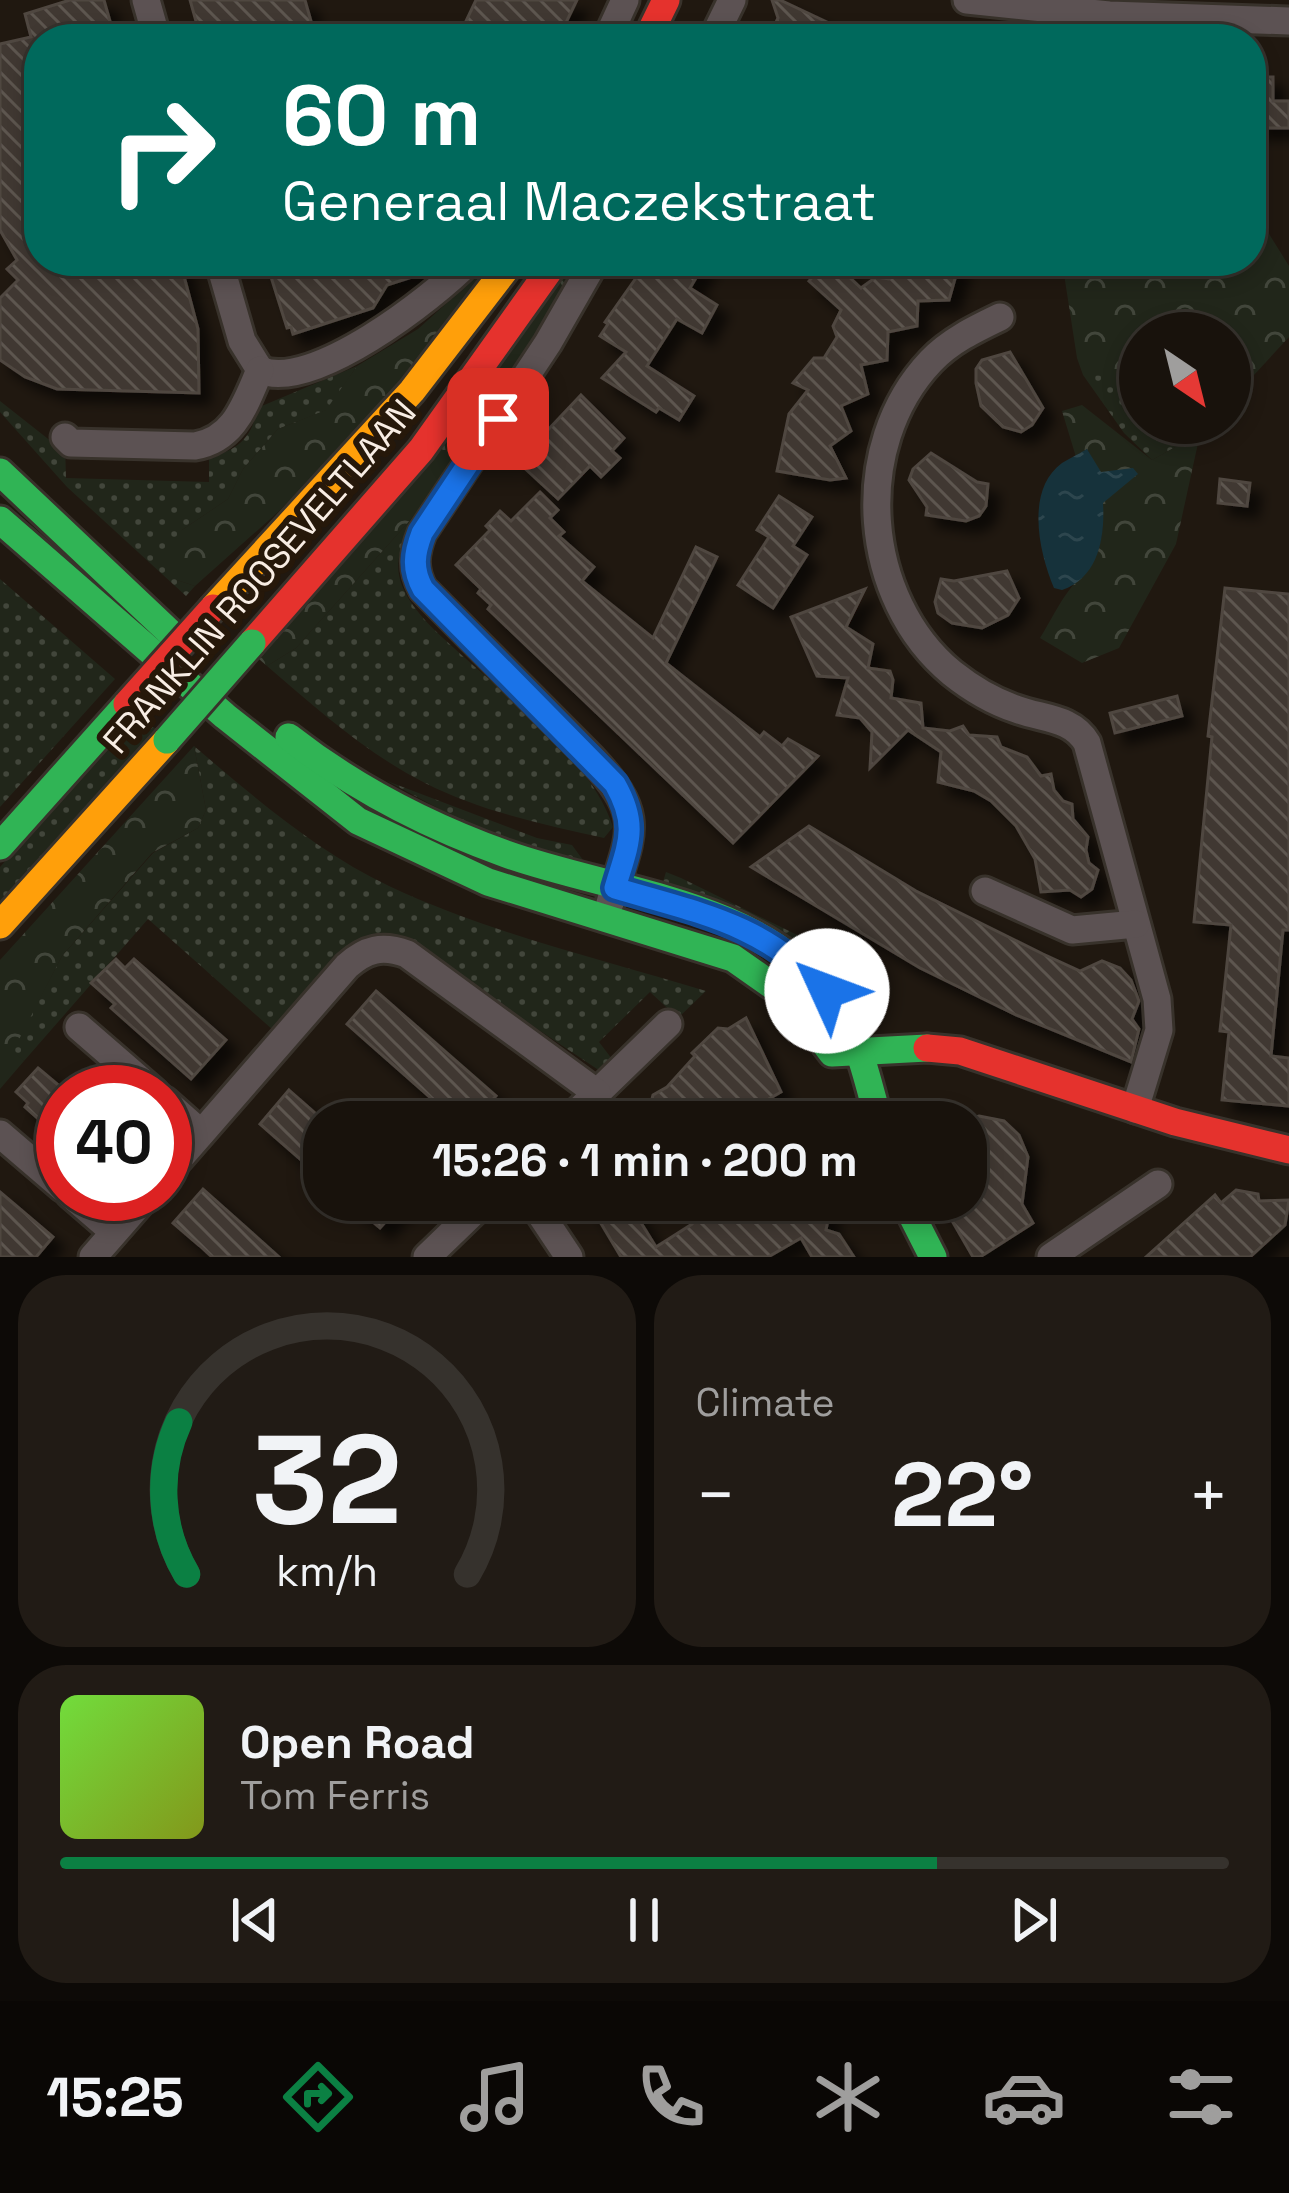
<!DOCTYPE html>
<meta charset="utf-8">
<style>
body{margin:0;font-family:"Space Grotesk",sans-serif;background:#211b15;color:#f1f3f6;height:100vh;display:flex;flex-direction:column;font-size:45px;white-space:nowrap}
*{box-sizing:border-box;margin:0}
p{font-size:39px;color:#9f9e9d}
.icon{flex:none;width:66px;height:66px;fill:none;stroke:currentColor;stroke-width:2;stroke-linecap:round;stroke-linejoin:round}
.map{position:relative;height:1257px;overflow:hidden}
.side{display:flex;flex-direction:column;gap:18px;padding:18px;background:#0d0a07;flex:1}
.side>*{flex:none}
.banner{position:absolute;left:24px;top:24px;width:1242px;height:252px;border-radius:48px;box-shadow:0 6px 18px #0003,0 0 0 3px #36322d;background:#00695c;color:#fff;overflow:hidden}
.needle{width:78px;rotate:145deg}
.controls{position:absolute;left:1119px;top:312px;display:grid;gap:24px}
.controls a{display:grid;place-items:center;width:132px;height:132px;border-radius:50%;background:#18120c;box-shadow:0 6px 18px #0003,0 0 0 3px #36322d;font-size:60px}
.speed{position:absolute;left:36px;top:1065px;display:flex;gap:24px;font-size:60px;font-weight:700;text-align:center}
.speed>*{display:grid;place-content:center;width:156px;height:156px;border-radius:50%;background:#18120c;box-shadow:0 6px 18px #0003,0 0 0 3px #36322d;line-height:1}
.speed .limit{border:18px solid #d22;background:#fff;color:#111}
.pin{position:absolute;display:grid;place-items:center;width:102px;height:102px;color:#fff;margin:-51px;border-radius:24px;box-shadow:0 6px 18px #0006}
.me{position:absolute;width:132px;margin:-66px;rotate:313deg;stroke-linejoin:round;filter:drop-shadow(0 0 9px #0008)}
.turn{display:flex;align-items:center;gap:42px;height:252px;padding:0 60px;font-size:54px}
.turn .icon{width:156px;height:156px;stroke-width:2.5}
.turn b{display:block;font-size:84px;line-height:102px}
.big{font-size:90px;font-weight:600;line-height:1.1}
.side .tile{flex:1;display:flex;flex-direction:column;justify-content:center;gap:18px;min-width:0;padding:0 42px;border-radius:48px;background:#211b15}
.side .dial{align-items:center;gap:0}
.dial svg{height:312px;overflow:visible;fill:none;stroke:#36322d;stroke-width:7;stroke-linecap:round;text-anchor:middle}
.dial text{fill:#f1f3f6;stroke:none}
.song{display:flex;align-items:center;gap:36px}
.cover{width:144px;height:144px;border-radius:18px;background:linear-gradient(135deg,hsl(100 70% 55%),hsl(70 70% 35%))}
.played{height:12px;border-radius:6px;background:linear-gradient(90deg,#0b8043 75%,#36322d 75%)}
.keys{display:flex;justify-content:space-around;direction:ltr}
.heat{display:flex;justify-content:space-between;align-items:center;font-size:66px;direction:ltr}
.side .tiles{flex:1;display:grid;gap:18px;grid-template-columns:1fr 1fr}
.tile:last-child{grid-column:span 2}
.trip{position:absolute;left:303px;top:1101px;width:684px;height:120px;border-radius:48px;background:#18120c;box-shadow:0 6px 18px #0003,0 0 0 3px #36322d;font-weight:600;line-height:120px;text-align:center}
.dock{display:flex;height:192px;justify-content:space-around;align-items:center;background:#0a0705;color:#9f9e9d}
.dock .icon{width:84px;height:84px}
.dock .current{color:#0b8043}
.dock b{font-size:54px;color:#f1f3f6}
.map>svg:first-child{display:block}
</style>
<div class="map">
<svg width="1289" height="1257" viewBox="0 0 1289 1257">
<defs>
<pattern id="grass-dots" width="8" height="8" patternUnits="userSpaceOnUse" patternTransform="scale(3)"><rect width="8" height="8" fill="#21261a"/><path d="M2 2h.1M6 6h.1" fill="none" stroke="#42463b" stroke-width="1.8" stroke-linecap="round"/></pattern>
<pattern id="forest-crowns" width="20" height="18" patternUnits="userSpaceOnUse" patternTransform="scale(3)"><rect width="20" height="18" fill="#21261a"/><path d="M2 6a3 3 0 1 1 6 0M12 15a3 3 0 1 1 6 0" fill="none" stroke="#42463b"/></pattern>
<pattern id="water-ripples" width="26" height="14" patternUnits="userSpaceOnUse" patternTransform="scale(3)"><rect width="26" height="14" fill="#16323b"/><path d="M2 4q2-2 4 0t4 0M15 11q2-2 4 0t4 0" fill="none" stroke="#2d464e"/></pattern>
<pattern id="building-back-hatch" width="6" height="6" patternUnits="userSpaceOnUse" patternTransform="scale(3)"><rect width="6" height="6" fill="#413932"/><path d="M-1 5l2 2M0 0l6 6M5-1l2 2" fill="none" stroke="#5d5650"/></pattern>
<filter id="shadow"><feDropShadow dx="11" dy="11" stdDeviation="6" flood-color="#0009"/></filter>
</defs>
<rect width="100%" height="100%" fill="#201810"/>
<g fill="url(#grass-dots)">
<path d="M357 366 327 410 278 429 243 469 228 499 182 530 177 580 195 586 186 596 67 487 0 412V401L52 442 65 443 66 478 209 482V458C238 450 253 437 257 408Z"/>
<path d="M1134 374 1140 377V423H1173L1179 445 1152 460 1124 433 1083 375Z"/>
<path d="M429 499C415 520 394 548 399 575 404 603 434 630 454 648 508 698 590 757 613 827L604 838C544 825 480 811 425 783 366 753 317 709 267 666L296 648Z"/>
<path d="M0 579 115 679 0 807Z"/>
<path d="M138 715 156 729 0 901V867Z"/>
<path d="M194 746C255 798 316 851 389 886 489 933 601 959 706 991L678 1018 650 992 599 1042 612 1059 600 1071 424 953 352 946 326 968 273 1030 148 919 24 1061 12 1051 62 956 153 853 198 828 206 810Z"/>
<path d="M387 781 537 838 572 845 583 860 488 835Z"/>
<path d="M666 872 681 878 871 971 840 987 661 888Z"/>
</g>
<g fill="url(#forest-crowns)">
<path d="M1251 205 1289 266V337L1230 401V333H1140V377L1083 375 1077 358 1062 261H1251Z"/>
<path d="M568 261H581L539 334 429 499 296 648 267 666 253 654Z"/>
<path d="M489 265 403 385 278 512 195 586 177 580 166 566V554L182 530 228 499 243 469 278 429 326 410 357 366 418 329Z"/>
<path d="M1082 405 1152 460 1179 445 1173 423H1210L1200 434 1176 544 1119 648 1082 663 1040 638C1050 622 1059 603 1070 589 1098 554 1105 550 1102 503 1101 480 1099 469 1087 449L1076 457 1062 411Z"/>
<path d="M194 746 206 810 198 828 152 853 62 956 13 1051 24 1061 0 1089V960Z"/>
</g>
<path fill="url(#water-ripples)" d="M1087 449 1101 472 1133 468 1138 474 1103 503C1105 537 1099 577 1062 590L1054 588C1039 553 1025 490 1062 463 1070 458 1079 454 1087 449Z"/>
<g fill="url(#building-back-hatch)" stroke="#4f4741" stroke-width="3" filter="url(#shadow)">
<path d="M70 0H104L115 39H39V261H180L198 329 199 393 57 389 25 377 0 360V298L18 280 7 269 17 260 0 230V44L31 37 25 14Z"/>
<path d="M190 0H305L316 39H201Z"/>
<path d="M476 0H577L558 39H500L466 21Z"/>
<path d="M772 0H780L863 39H768L778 18Z"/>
<path d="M1251 77H1273V101H1289V128H1251Z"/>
<path d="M266 261H443L431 271 387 285 373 308 293 334 291 327 287 328Z"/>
<path d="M648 261H706L690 288 717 305 702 333 677 319 647 366 694 396 679 420 659 408 656 412 602 378 626 352 600 336 608 324 605 322Z"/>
<path d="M826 261H832L861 288 876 277 889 279 911 261H960L949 300 918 301 917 326 888 332 887 360 861 365 868 394 841 406 851 431 830 446 846 478 830 480 777 471 789 414 808 390 793 383 814 358H824L837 337 833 326 841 310 809 281Z"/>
<path d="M1010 352 1043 408 1032 425 1021 432 1003 427 981 406 976 383V369L982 360Z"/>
<path d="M581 395 624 438 612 451 620 458 601 477 590 466 558 499 520 464 530 453 528 451Z"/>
<path d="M931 453 977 482 988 484 986 506 979 516 966 521 926 515 927 507 909 480 913 469Z"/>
<path d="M1220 479 1250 483 1247 506 1218 503Z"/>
<path d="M540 492 558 510 550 518 564 532 559 536 594 567 582 581 653 638 696 547 717 557 666 663 760 737 764 732 782 746 788 739 818 756 733 843 488 609 491 605 478 593 481 589 456 565 490 530 486 526 500 511 511 521Z"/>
<path d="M779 496 812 517 793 546 807 555 773 608 738 585 769 537 757 530Z"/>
<path d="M1007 571 1019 598 1008 615 982 628 952 623 938 613 935 602 941 579 954 581Z"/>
<path d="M1225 588 1289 594V930H1283L1271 1056 1289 1058V1106L1222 1100 1229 1032 1220 1031 1231 925 1194 922 1212 737 1208 736Z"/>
<path d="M865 589 846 627 873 644 868 668 890 671 893 680 891 698 921 703 923 728 950 731 963 726 969 735 997 737 1001 747 1027 757 1041 776 1051 774 1054 790 1063 801 1072 804 1073 819 1088 837 1086 850 1089 863 1098 870 1092 889 1081 897 1070 890 1041 892 1035 859 1016 826 991 801 974 791 938 782 941 752 908 730 870 768 872 732 860 718 837 715 848 678 817 676 791 617Z"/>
<path d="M1177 696 1182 716 1115 733 1110 713Z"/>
<path d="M809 826 916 891 1043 954 1080 971 1102 961 1120 968 1131 980 1139 1001 1132 1019 1139 1029 1131 1062 1016 1015 920 968 751 867Z"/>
<path d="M116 959 125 968 134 959 226 1040 191 1079 111 1008 115 1004 91 983Z"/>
<path d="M376 991 496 1096 473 1122H458L347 1024Z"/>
<path d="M746 1018 781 1092 767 1100 774 1112 769 1115 773 1122H646L653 1095 667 1087 695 1056 692 1053 718 1028 728 1029Z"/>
<path d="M38 1068 63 1089V1141L25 1107 28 1103 16 1092Z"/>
<path d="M289 1090 324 1121V1180L260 1124Z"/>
<path d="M979 1116 1004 1121 1019 1135 1028 1157 1022 1204 1033 1223 980 1257H973L940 1200H966V1120Z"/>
<path d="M203 1189 279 1257H212L200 1246 173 1223Z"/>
<path d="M1236 1190 1258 1194 1259 1201 1289 1200 1285 1225 1250 1257H1146L1215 1195 1221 1203Z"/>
<path d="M0 1192 53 1237 36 1257H0Z"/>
<path d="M347 1200H405L380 1228Z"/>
<path d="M587 1200H627L656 1247 692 1224 684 1200H724L737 1222 773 1200H821L829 1215 826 1230 839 1234 854 1257H812L801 1238 768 1257H621Z"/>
</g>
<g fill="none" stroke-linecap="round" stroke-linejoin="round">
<defs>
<g id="street">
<path d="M146 0 157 39"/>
<path d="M967 0 1109 15 1289 21"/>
<path d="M607 39 625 0"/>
<path d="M713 39 732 0"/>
<path d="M219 261 242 341 260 370"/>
<path d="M595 261 548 343 422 533C414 553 412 569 423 589L592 759C647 818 631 832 610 903"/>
<path d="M1000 317C975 329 950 341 931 361 850 446 862 599 952 673 972 689 992 701 1016 709 1042 719 1072 717 1087 743L1157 999 1159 1030 1135 1109"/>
<path d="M260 370C311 393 433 298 469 261"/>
<path d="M65 437 71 443 195 446C235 439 245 404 260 370"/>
<path d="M985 891 1072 930 1136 924"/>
<path d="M79 1027 154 1092"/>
<path d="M165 1101 201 1133"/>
<path d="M567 1122 668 1024"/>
<path d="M0 1134 63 1188"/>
<path d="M165 1175 347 966C366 949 382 945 407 954L597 1093"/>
<path d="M70 1194 114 1232"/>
<path d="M531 1200 569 1257"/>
<path d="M93 1257 148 1194"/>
<path d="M427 1257 486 1200"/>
<path d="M1051 1257 1158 1184"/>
</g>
<g id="fast">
<path d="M0 472 181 643"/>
<path d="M0 520 225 716 358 821 488 882 733 958 790 998 832 1053 927 1048"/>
<path d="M289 737C354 788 428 826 506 854 613 892 754 900 829 994 858 1030 867 1079 879 1122"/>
<path d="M0 846 127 704"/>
<path d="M904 1200 933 1257"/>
</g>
<g id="slow">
<path d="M213 608 412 391 512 261"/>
<path d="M0 925 167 740"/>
</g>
<g id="jam">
<path d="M647 39 666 0"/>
<path d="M252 643 421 450 556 261"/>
<path d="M927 1048 960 1051 1175 1122 1289 1150"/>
</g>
</defs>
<use href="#street" stroke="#38322b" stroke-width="33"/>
<use href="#fast" stroke="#38322b" stroke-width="33"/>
<use href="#slow" stroke="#38322b" stroke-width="33"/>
<use href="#jam" stroke="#38322b" stroke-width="33"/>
<use href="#street" stroke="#5c5253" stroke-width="27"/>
<use href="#fast" stroke="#30b455" stroke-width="27"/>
<use href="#slow" stroke="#ff9f0a" stroke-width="27"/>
<use href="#jam" stroke="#e5322d" stroke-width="27"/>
<defs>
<path id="fast-bridge" d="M167 740 252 643"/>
<path id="jam-bridge" d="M127 704 213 608"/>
</defs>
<use href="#fast-bridge" stroke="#38322b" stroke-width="33" stroke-linecap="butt"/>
<use href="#jam-bridge" stroke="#38322b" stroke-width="33" stroke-linecap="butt"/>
<use href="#fast-bridge" stroke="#30b455" stroke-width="27"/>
<use href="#jam-bridge" stroke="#e5322d" stroke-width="27"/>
</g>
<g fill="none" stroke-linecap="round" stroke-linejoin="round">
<defs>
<path id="route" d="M498 419 422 533C414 554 412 569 423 589L615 784C639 826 628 844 615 888 702 914 762 923 827 991"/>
</defs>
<use href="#route" stroke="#114b97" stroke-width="30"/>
<use href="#route" stroke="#1a73e8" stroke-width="21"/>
</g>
<g text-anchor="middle" stroke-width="12" stroke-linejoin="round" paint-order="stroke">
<g font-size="36" fill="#f8ede4" stroke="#26180a">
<text transform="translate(259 576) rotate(-49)" y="13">FRANKLIN ROOSEVELTLAAN</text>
</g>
</g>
</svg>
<div class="controls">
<a><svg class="needle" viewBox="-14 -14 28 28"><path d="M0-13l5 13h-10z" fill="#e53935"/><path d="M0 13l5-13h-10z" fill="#9f9e9d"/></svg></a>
</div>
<div class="speed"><div class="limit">40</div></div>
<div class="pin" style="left:498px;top:419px;background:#d93025"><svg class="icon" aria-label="arrive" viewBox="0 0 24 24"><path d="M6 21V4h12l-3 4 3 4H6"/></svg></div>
<svg class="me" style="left:827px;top:991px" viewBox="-20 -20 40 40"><circle r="19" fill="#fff"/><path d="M0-13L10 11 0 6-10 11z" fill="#1a73e8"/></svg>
<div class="trip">15:26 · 1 min · 200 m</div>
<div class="banner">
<div class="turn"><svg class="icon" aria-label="right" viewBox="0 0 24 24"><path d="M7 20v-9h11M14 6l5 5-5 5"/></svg><div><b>60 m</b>Generaal Maczekstraat</div></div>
</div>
</div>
<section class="side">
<div class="tiles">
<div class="tile dial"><svg viewBox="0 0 100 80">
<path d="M14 69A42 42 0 1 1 86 69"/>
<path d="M14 69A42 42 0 0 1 12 30" stroke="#0b8043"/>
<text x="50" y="56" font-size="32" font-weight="700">32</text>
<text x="50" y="72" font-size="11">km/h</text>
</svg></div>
<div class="tile"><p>Climate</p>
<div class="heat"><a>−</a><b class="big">22°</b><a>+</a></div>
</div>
<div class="tile">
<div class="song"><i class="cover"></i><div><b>Open Road</b><p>Tom Ferris</p></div></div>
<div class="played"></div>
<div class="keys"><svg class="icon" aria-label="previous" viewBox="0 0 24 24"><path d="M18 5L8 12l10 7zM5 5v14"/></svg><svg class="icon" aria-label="pause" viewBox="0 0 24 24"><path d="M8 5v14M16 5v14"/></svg><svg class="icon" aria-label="next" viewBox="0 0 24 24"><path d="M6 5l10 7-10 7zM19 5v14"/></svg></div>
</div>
</div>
</section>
<nav class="dock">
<b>15:25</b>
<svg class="icon current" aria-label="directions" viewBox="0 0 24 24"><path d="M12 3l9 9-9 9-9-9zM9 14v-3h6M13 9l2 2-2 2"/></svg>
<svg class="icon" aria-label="music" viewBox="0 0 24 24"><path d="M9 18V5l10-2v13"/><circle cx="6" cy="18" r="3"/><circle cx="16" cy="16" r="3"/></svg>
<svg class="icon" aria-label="phone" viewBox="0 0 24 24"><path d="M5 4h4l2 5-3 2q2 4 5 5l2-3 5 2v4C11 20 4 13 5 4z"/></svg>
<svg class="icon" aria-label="climate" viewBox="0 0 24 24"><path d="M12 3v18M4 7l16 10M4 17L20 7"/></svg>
<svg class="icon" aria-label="car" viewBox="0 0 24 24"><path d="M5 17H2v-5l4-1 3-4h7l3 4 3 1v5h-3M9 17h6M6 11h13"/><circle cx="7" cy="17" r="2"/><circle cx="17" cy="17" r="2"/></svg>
<svg class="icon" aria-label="filters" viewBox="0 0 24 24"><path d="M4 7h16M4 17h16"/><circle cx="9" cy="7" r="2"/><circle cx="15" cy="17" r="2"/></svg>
</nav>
